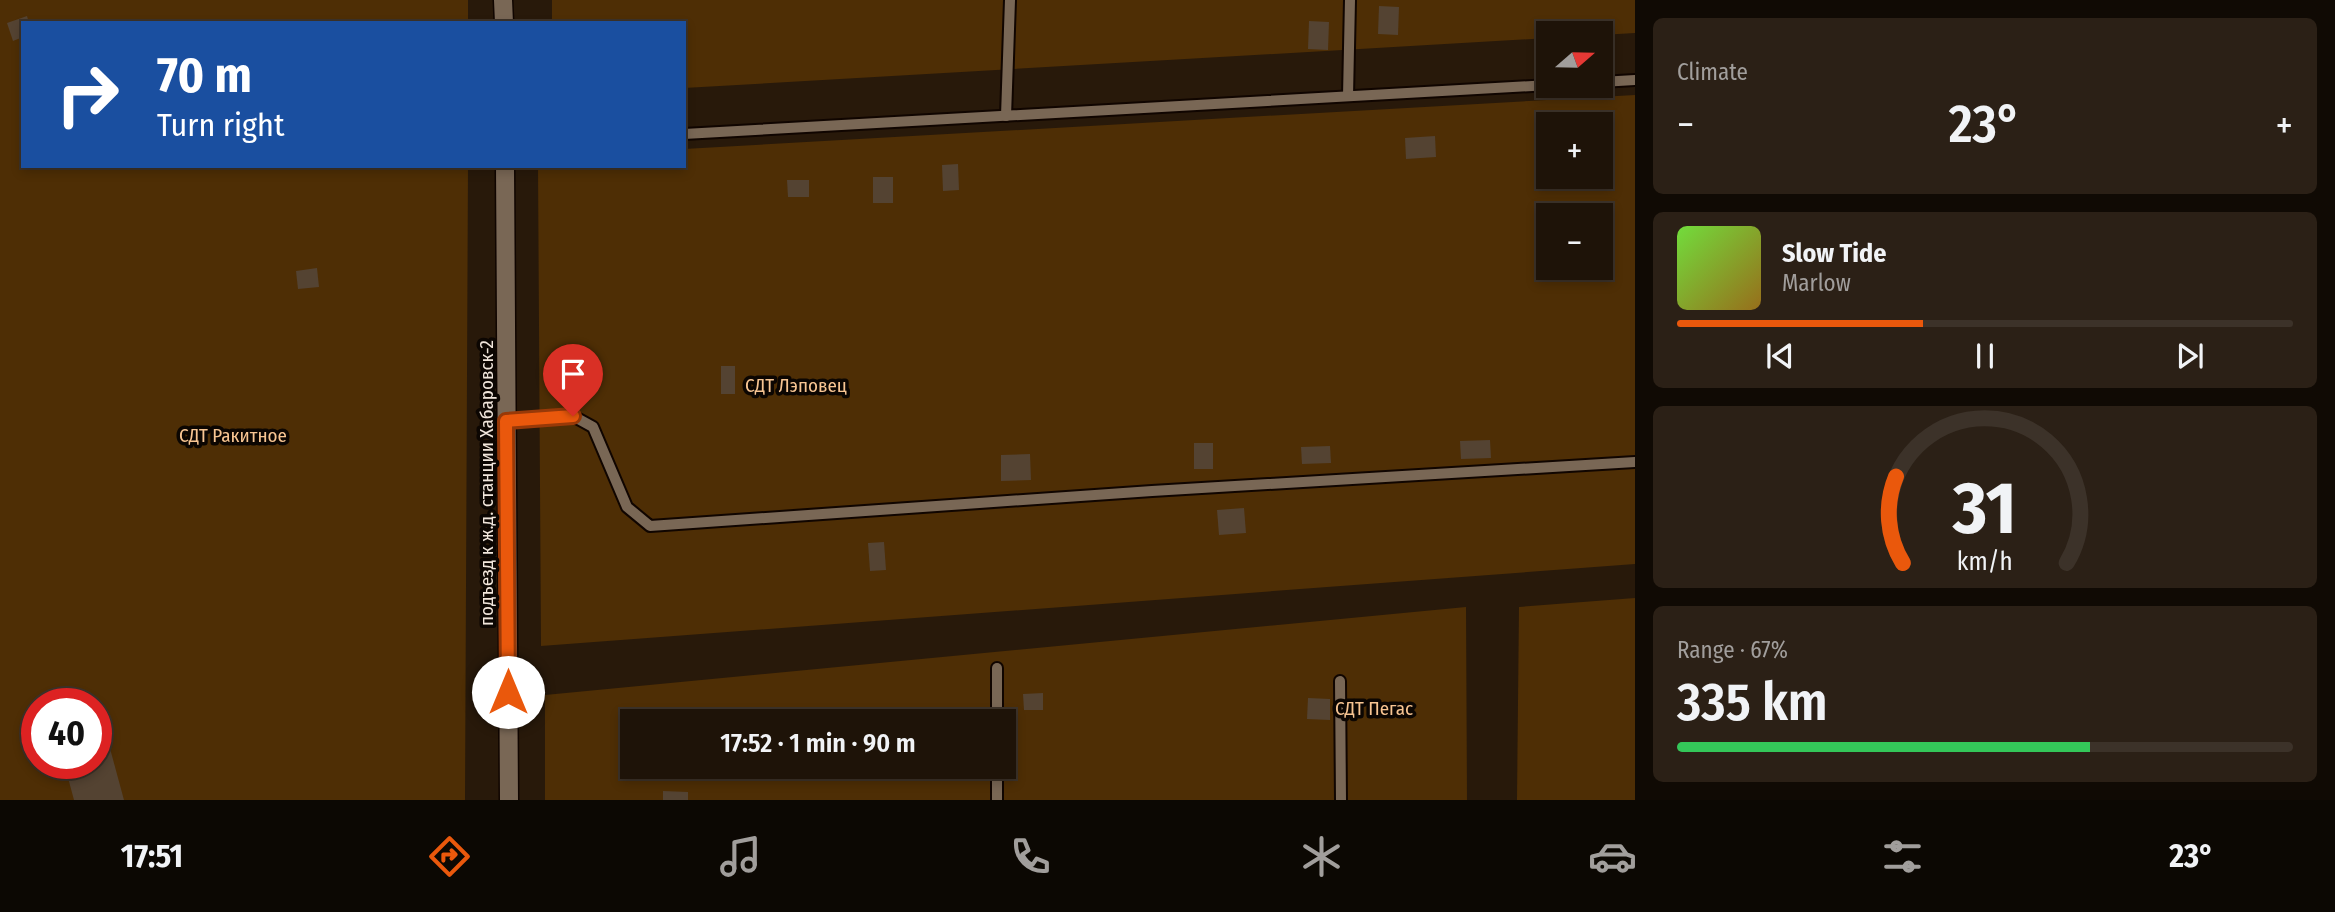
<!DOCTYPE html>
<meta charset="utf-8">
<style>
body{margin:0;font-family:"Fira Sans Condensed",sans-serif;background:#2b2016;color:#f1f3f6;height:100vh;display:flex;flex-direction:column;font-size:26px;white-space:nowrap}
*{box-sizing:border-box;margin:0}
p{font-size:23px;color:#a19e9c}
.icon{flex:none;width:38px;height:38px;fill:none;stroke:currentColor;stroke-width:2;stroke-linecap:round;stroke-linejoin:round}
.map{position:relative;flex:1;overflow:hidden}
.drawer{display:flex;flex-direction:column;gap:18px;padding:18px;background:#100a04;width:700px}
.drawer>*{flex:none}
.banner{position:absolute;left:21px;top:21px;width:665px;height:147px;border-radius:0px;box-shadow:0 4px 10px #0003,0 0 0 2px #3c3229;background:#1a4fa0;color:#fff;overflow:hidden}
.needle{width:46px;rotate:70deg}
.buttons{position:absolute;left:1536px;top:21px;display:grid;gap:14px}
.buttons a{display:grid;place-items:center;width:77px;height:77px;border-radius:0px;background:#1e1308;box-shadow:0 4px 10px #0003,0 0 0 2px #3c3229;font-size:35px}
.speed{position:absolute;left:21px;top:688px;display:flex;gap:14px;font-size:35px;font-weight:700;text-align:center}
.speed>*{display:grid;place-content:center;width:91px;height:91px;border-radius:50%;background:#1e1308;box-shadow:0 4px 10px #0003,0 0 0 2px #3c3229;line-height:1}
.speed .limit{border:10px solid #d22;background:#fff;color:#111}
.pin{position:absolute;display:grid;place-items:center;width:60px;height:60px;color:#fff;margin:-72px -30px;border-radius:50% 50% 50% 0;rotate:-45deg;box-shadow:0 0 7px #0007}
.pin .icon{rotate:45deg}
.me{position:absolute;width:77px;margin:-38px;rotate:0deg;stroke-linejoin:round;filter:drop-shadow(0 0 5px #0008)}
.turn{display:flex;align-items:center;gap:24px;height:147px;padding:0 21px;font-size:32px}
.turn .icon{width:91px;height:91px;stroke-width:2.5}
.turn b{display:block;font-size:49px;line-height:60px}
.big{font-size:52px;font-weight:600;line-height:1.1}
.drawer .card{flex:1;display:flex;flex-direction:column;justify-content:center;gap:10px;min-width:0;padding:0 24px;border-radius:10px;background:#2b2016}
.drawer .dial{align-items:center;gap:0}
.dial svg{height:182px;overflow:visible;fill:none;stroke:#3c3229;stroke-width:7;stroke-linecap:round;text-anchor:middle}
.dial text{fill:#f1f3f6;stroke:none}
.song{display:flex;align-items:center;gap:21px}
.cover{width:84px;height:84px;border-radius:10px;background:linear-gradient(135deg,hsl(100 70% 55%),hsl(40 70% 35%))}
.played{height:7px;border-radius:4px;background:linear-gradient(90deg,#ea580c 40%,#3c3229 40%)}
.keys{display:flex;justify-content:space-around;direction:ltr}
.heat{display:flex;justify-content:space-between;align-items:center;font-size:38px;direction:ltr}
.charge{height:10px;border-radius:5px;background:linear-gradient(90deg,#34c759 67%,#3c3229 0)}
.trip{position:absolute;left:620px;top:709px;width:396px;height:70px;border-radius:0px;background:#1e1308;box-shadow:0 4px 10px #0003,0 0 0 2px #3c3229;font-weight:600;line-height:70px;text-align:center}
.menu{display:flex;height:112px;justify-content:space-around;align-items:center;background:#0c0803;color:#a19e9c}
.menu .icon{width:49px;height:49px}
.menu .active{color:#ea580c}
.menu b{font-size:32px;color:#f1f3f6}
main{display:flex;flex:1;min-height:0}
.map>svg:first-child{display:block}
</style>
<main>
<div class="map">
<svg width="1635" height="800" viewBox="0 0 1635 800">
<rect width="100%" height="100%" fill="#28190a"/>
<g fill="#4e2e05" fill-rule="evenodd">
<path d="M0 0H468V23H23V166H468L465 800H0ZM37 704H96V763H37Z"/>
<path d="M552 0H1635V33L1601 35V33H1549V38L684 88V23H552Z"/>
<path d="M1635 95V564L541 646 538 166H684V149ZM1549 124H1601V177H1549ZM1549 215H1601V268H1549Z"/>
<path d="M1635 598V800H1517L1519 607Z"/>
<path d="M1466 607 1467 800H545V695ZM632 721H1003V766H632Z"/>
</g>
<g fill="#544332">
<path d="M1379 6 1399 7 1398 35 1378 34Z"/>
<path d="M27 16 29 23H23V37L13 41 7 23Z"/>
<path d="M1309 21 1329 22 1328 50 1308 49Z"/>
<path d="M1435 136 1436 157 1406 159 1405 138Z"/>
<path d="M958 164 959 190 943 191 942 165Z"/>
<rect x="873" y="177" width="20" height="26"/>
<path d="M787 180H809V197H788Z"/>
<path d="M317 268 319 287 298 289 296 271Z"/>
<rect x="721" y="366" width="14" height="28"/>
<path d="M1490 440 1491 458 1461 459 1460 441Z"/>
<rect x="1194" y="443" width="19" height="26"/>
<path d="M1330 446 1331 463 1302 464 1301 447Z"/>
<path d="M1030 454 1031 480 1001 481V455Z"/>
<path d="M1244 508 1246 533 1219 535 1217 510Z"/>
<path d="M884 542 886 570 870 571 868 543Z"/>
<path d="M1043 693V710H1024L1023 694Z"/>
<path d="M1308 698 1330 699V720L1307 719Z"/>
<path d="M102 719 124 800H74L64 763H96V720Z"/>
<path d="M663 791 688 792V800H663Z"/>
</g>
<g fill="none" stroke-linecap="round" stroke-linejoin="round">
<defs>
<g id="lane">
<path d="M1601 82 1635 80"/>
<path d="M1348 96 1350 0"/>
<path d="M1006 116 1010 0"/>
<path d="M684 134 1549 85"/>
<path d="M506 420 573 416 593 427 627 507 650 526 1152 491 1635 462"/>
<path d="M1340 681 1341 800"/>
<path d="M997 721V668"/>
<path d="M997 800V766"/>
</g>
<g id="secondary">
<path d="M503 0 504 23"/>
<path d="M505 166 509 800"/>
</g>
</defs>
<use href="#lane" stroke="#100500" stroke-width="14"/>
<use href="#secondary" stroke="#100500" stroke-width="21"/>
<use href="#lane" stroke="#796755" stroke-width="10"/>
<use href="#secondary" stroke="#796755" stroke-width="18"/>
</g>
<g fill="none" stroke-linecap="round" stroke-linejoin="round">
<defs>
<path id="route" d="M508 692 506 421 573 416"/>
</defs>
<use href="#route" stroke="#983908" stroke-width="18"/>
<use href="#route" stroke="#ea580c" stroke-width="12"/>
</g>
<g text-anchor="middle" stroke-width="7" stroke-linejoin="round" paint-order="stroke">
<g font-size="19" fill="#f8c592" stroke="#0c0602">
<text x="796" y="392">СДТ Лэповец</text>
<text x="233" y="442">СДТ Ракитное</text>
<text x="1374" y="715">СДТ Пегас</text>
</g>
<g font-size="19" fill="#f1e6dc" stroke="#0c0602">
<text transform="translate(486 483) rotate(-90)" y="7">подъезд к ж.д. станции Хабаровск-2</text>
</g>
</g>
</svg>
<div class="buttons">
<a><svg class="needle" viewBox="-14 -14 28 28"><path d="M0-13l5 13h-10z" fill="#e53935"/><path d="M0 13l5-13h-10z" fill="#a19e9c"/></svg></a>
<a>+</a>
<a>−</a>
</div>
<div class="speed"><div class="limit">40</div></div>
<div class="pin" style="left:573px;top:416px;background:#d93025"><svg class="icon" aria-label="arrive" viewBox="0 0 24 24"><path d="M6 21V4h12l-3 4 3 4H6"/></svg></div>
<svg class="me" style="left:508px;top:692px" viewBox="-20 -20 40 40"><circle r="19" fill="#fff"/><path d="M0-13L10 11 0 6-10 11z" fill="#ea580c"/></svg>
<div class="trip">17:52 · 1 min · 90 m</div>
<div class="banner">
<div class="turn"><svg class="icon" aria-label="right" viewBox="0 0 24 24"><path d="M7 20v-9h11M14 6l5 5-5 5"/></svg><div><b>70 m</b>Turn right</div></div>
</div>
</div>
<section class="drawer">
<div class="card"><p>Climate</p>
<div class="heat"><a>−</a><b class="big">23°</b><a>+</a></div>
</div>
<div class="card">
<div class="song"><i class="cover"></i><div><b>Slow Tide</b><p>Marlow</p></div></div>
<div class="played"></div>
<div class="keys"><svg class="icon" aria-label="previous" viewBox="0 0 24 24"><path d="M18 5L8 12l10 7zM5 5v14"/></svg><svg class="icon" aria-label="pause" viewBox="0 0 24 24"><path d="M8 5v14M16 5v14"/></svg><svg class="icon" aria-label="next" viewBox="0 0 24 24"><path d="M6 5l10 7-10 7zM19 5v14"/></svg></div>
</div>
<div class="card dial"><svg viewBox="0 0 100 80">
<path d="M14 69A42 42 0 1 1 86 69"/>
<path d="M14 69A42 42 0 0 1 11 31" stroke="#ea580c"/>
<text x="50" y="56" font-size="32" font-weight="700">31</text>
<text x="50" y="72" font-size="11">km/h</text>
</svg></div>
<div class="card"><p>Range · 67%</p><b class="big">335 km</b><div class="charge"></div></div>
</section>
</main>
<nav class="menu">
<b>17:51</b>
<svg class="icon active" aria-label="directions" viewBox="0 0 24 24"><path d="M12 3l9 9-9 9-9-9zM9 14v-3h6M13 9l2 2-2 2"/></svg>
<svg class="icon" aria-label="music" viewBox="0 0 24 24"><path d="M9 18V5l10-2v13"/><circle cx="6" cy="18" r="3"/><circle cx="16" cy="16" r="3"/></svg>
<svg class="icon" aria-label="phone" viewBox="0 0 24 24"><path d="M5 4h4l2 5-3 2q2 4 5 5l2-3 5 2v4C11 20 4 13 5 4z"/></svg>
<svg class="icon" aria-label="climate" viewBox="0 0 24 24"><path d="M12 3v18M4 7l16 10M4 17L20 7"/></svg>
<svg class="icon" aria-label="car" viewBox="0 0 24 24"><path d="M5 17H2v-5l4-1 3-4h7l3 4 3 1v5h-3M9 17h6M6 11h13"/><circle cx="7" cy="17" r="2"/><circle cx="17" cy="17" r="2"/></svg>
<svg class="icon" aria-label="filters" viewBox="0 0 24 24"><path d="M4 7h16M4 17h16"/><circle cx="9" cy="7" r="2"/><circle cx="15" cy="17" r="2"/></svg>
<b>23°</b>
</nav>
